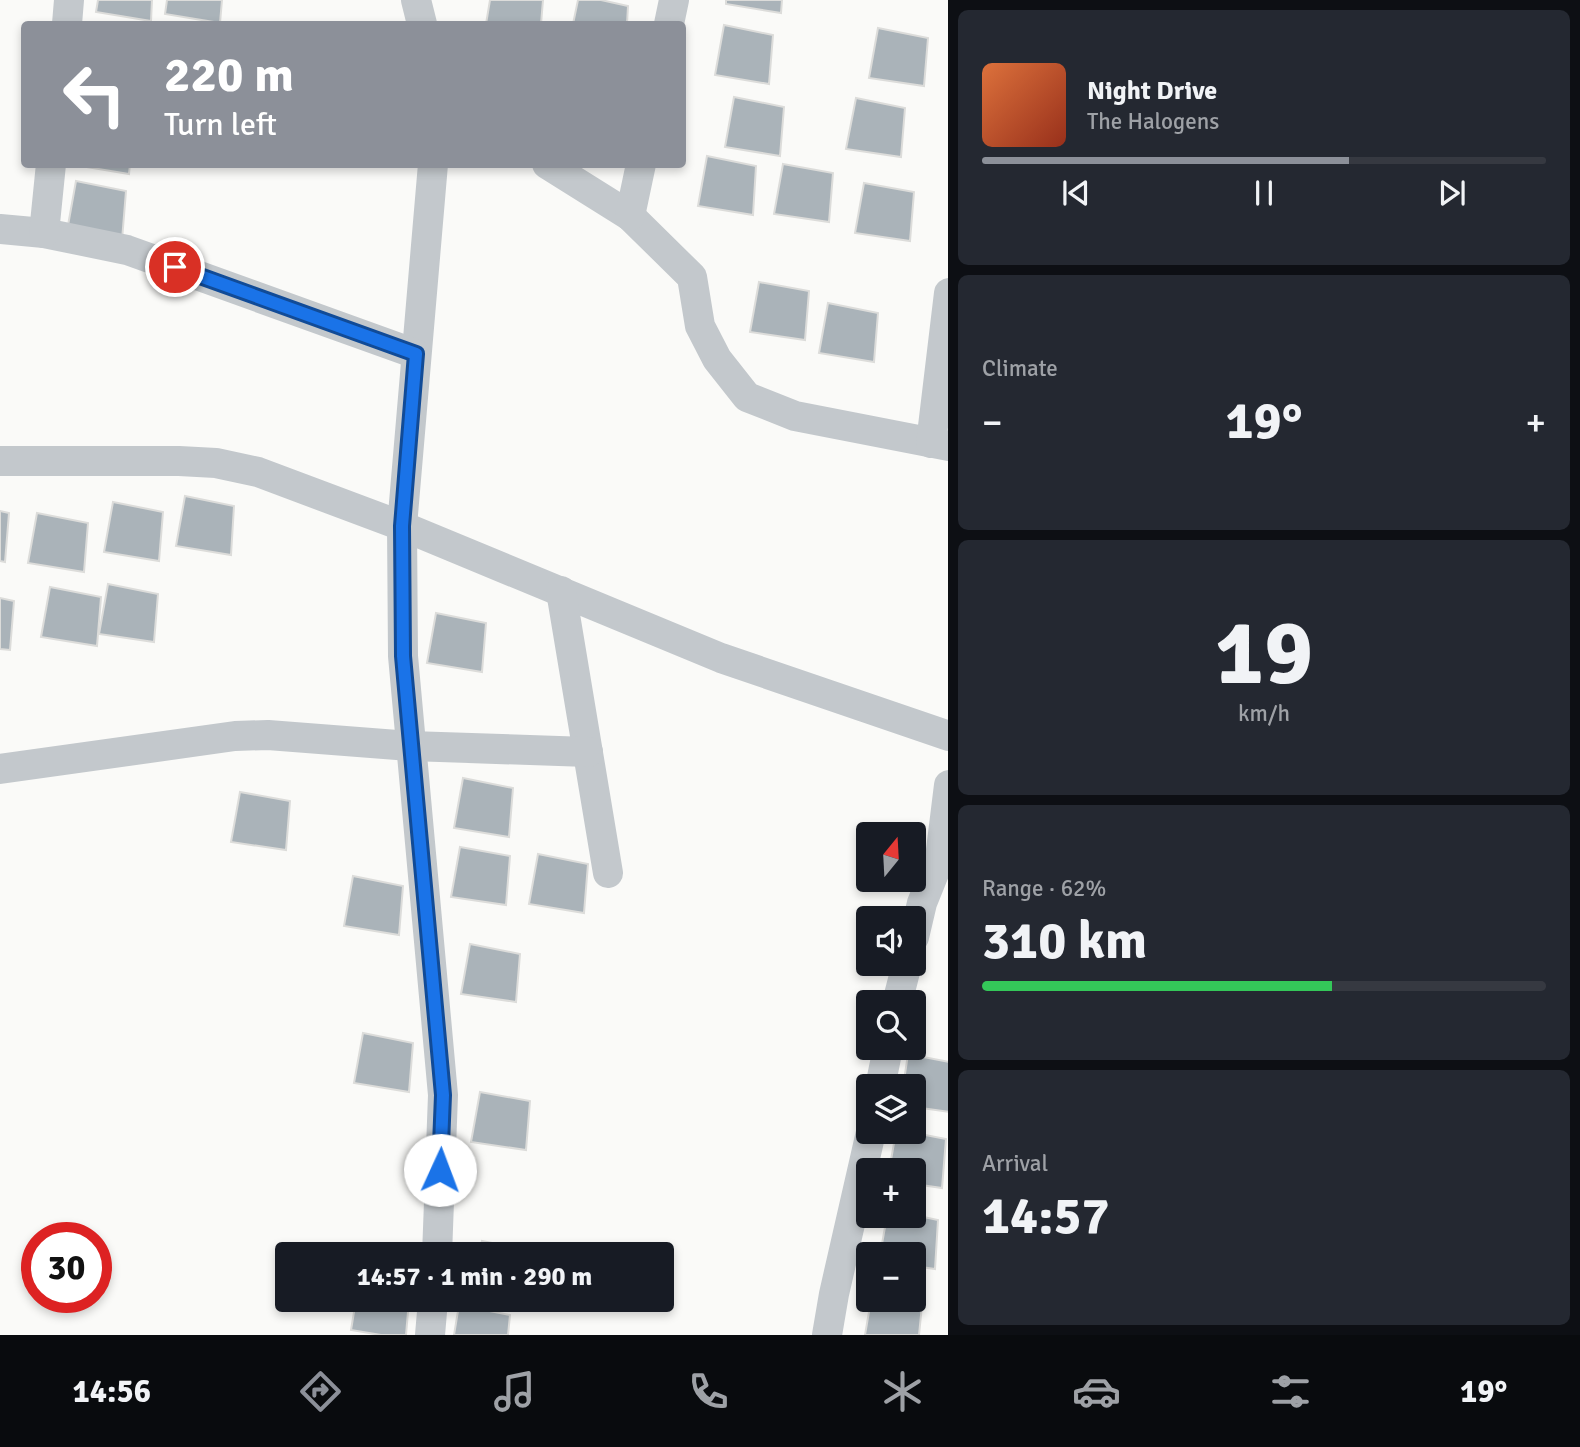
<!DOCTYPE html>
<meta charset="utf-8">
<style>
body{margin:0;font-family:Signika,sans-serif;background:#242831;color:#f1f3f6;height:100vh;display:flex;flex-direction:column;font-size:26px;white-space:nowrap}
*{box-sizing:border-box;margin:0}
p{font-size:23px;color:#9ea1a6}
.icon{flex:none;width:38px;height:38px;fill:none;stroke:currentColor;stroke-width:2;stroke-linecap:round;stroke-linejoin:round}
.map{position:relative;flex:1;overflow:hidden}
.drawer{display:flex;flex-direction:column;gap:10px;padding:10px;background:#0d0f14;width:632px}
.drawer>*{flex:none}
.banner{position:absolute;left:21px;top:21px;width:665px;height:147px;border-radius:7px;box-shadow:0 4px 10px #0003;background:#8c9099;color:#fff;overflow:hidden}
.needle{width:46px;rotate:18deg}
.controls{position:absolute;left:856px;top:822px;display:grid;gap:14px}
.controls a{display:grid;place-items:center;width:70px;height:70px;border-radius:7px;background:#171b24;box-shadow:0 4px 10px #0003;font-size:35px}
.speed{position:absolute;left:21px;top:1222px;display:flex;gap:14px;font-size:35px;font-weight:700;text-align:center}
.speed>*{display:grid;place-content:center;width:91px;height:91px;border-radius:50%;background:#171b24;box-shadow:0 4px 10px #0003;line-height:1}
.speed .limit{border:10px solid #d22;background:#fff;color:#111}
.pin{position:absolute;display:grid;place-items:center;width:60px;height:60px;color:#fff;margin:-30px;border:4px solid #fff;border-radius:50%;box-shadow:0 2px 7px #0007}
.me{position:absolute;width:77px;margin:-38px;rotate:2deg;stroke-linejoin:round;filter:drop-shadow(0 0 5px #0008)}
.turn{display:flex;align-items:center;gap:24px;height:147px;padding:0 28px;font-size:32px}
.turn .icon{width:91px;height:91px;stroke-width:2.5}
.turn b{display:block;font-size:49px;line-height:60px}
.big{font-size:52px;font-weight:700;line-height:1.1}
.drawer .card{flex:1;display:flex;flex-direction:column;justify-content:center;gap:10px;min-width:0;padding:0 24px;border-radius:10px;background:#242831}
.drawer .dial{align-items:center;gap:0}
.dial b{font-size:91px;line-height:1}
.song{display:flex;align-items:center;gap:21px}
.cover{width:84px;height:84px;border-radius:10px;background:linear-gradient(135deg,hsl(20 70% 55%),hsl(10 70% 35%))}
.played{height:7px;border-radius:4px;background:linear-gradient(90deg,#8c9099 65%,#363941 65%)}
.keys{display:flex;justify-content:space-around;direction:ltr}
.heat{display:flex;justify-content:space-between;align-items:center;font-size:38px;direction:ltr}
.charge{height:10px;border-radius:5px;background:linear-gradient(90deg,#34c759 62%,#363941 0)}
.trip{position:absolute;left:275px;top:1242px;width:399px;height:70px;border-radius:7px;background:#171b24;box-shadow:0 4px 10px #0003;font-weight:700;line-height:70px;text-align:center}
.tabs{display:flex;height:112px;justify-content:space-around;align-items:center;background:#090b0e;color:#9ea1a6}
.tabs .icon{width:49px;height:49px}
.tabs .current{color:#8c9099}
.tabs b{font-size:32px;color:#f1f3f6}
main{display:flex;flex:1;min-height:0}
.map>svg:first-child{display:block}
</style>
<main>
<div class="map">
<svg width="949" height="1335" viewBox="0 0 949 1335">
<rect width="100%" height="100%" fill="#fafaf8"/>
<g fill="#aab3b9" stroke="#dcdcda" stroke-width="2">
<path d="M98 0H152L151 21 96 12Z"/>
<path d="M167 0H222L220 23 165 14Z"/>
<path d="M490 0H543L541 24H486Z"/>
<path d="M578 0H601L628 6 627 24H573Z"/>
<path d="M726 0H782L781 13 726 4Z"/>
<path d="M724 25 773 35 769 84 715 75Z"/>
<path d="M878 28 928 38 924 86 869 78Z"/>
<path d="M734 97 784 107 780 156 725 147Z"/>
<path d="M856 98 905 108 901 157 846 149Z"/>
<path d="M707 156 756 166 753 215 698 206Z"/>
<path d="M74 164H130L129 174 74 165Z"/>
<path d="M783 164 833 173 829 222 774 214Z"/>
<path d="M76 181 126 191 122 240 67 231Z"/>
<path d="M864 183 914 192 910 241 855 233Z"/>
<path d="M759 282 809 291 805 340 750 332Z"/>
<path d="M828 303 878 313 874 362 819 353Z"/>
<path d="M185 496 234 506 231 555 176 546Z"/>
<path d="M113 502 163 512 159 561 104 552Z"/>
<path d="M0 511 9 513 5 562 0 561Z"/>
<path d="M37 513 88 523 84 572 28 563Z"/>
<path d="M108 584 158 594 154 642 99 634Z"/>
<path d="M50 587 101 597 97 646 41 637Z"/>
<path d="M0 598 14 601 10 650 0 649Z"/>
<path d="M436 613 486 623 482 672 427 663Z"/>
<path d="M463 778 513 788 509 837 454 828Z"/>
<path d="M240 792 290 801 286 850 231 842Z"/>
<path d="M460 847 510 856 506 905 451 897Z"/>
<path d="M538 854 588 864 584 913 529 904Z"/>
<path d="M353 876 403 886 399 935 344 926Z"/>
<path d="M470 944 520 954 516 1002 461 994Z"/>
<path d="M363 1033 413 1043 409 1092 354 1083Z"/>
<path d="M908 1054 949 1062V1112L914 1107V1087H903Z"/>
<path d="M480 1092 530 1101 526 1150 471 1142Z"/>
<path d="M896 1132H910L946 1139 942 1188 914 1184V1171H889Z"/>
<path d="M914 1215 938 1220 935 1269 914 1266V1255H880L887 1216Z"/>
<path d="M482 1241 532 1251 531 1255H479Z"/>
<path d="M356 1300H409L406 1335H381L351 1330Z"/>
<path d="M871 1300H899L922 1305 919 1335H865Z"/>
<path d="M459 1305 510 1315 508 1335H454Z"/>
</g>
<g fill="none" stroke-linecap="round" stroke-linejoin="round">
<g stroke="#c3c8cc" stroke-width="30">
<path d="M416 0 422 24"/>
<path d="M67 24 69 0"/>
<path d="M669 24 674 0"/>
<path d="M433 164 402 526 403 656 443 1095 437 1255"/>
<path d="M547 164 630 216 692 277 700 326 717 359 747 397 795 416 949 446"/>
<path d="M630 216 641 164"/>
<path d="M0 229 44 233 127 250 416 354"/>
<path d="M44 233 51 164"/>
<path d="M931 443 949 293"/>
<path d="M0 461H179L216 463 258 472 402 526 721 658 949 736"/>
<path d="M561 591 608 873"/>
<path d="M0 769 235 736 268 735 410 746 588 752"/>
<path d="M914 937 922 903 940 858 949 785"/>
<path d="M897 1003 907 964"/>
<path d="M880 1087 888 1048"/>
<path d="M430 1335 433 1300"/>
<path d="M827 1335 834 1294 871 1132"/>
</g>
</g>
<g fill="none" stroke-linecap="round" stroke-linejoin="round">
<defs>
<path id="route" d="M175 267 416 354 402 526 403 656 443 1095 440 1170"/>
</defs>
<use href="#route" stroke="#114b97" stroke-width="18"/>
<use href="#route" stroke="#1a73e8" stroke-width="12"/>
</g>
</svg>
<div class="controls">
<a><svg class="needle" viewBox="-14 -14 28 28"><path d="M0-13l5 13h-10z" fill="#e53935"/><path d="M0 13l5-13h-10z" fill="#9ea1a6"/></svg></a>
<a><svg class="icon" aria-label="sound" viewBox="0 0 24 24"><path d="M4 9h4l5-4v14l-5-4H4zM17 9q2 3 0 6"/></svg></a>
<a><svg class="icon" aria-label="search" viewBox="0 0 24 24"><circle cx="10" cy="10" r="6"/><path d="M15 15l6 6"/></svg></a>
<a><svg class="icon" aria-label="layers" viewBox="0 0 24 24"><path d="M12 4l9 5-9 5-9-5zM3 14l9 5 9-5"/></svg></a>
<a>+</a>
<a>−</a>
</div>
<div class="speed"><div class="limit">30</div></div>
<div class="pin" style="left:175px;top:267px;background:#d93025"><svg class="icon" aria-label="arrive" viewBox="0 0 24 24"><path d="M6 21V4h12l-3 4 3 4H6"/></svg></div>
<svg class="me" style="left:440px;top:1170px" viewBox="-20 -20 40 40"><circle r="19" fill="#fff"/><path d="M0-13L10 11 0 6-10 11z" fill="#1a73e8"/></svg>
<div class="trip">14:57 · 1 min · 290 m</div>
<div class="banner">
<div class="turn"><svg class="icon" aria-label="left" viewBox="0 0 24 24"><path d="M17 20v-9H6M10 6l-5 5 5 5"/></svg><div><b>220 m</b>Turn left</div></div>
</div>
</div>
<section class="drawer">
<div class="card">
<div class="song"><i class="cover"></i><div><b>Night Drive</b><p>The Halogens</p></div></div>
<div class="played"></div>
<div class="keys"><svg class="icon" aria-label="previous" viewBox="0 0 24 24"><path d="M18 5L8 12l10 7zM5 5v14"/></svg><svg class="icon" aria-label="pause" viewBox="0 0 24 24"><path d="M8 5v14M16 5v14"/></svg><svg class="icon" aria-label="next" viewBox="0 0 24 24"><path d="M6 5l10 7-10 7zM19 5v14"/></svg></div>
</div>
<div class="card"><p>Climate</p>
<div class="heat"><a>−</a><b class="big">19°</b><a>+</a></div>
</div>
<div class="card dial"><b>19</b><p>km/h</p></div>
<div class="card"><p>Range · 62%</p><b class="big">310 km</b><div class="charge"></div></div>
<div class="card"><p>Arrival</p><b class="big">14:57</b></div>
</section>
</main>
<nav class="tabs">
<b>14:56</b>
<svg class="icon current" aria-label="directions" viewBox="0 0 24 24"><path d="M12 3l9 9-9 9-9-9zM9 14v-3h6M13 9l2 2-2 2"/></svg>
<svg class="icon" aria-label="music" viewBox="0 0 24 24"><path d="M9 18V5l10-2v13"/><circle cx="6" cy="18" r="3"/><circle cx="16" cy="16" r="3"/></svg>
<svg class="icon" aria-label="phone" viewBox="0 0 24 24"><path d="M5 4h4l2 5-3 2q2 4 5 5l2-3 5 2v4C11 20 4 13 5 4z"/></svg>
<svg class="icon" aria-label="climate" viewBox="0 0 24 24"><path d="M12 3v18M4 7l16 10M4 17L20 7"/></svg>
<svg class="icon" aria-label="car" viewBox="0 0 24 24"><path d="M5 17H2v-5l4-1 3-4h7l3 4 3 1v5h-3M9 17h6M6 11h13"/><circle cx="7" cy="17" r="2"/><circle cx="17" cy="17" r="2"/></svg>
<svg class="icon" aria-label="filters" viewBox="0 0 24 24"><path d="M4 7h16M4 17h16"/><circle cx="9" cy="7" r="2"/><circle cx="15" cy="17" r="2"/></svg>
<b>19°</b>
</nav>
